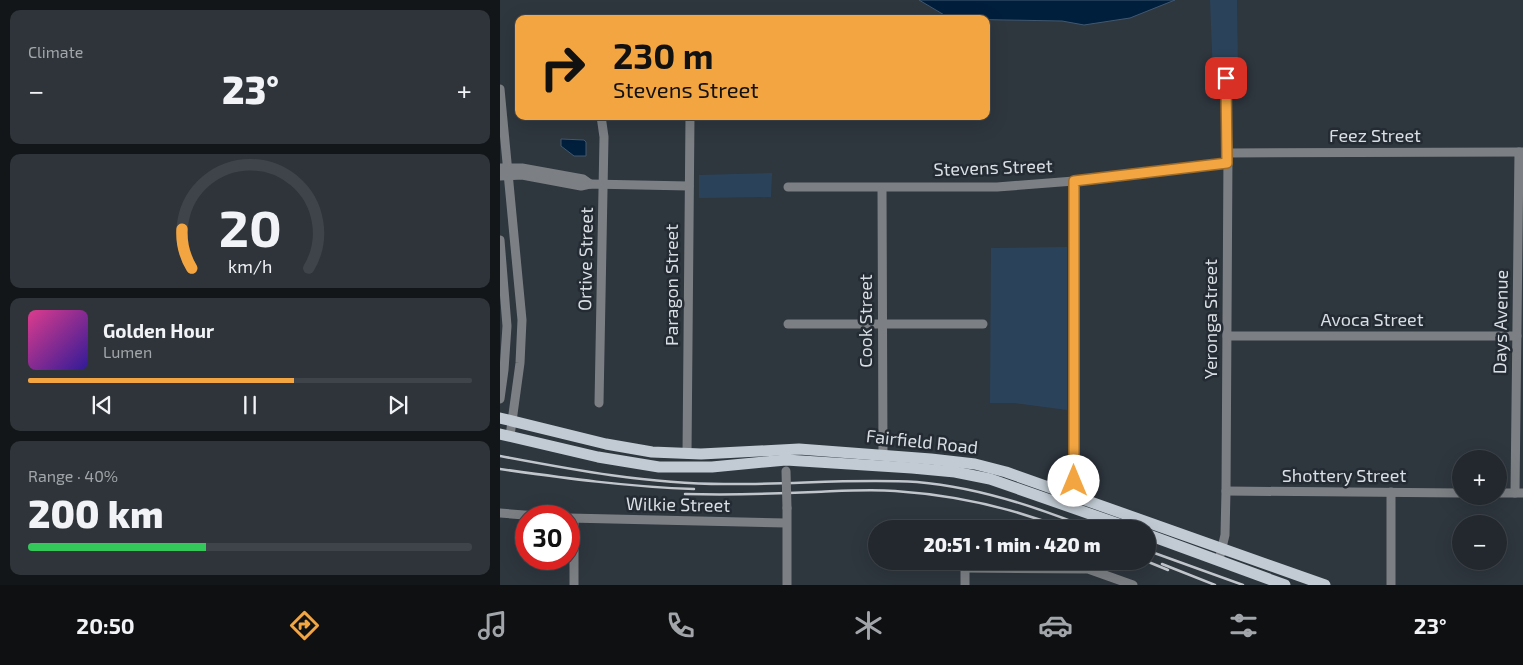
<!DOCTYPE html>
<meta charset="utf-8">
<style>
body{margin:0;font-family:"Exo 2",sans-serif;background:#2e343a;color:#f1f3f6;height:100vh;display:flex;flex-direction:column;font-size:19px;white-space:nowrap}
*{box-sizing:border-box;margin:0}
p{font-size:16px;color:#a2a6aa}
.icon{flex:none;width:28px;height:28px;fill:none;stroke:currentColor;stroke-width:2;stroke-linecap:round;stroke-linejoin:round}
.map{position:relative;flex:1;overflow:hidden}
.side{display:flex;flex-direction:column;gap:10px;padding:10px;background:#131619;width:500px}
.side>*{flex:none}
.hud{position:absolute;left:15px;top:15px;width:475px;height:105px;border-radius:10px;box-shadow:0 5px 20px #0002,0 0 0 1px #3f444a;background:#f2a541;color:#111;overflow:hidden}
.fabs{position:absolute;left:952px;top:450px;display:grid;gap:10px}
.fabs a{display:grid;place-items:center;width:55px;height:55px;border-radius:50%;background:#22282e;box-shadow:0 5px 20px #0002,0 0 0 1px #3f444a;font-size:25px}
.speed{position:absolute;left:15px;top:505px;display:flex;gap:10px;font-size:25px;font-weight:700;text-align:center}
.speed>*{display:grid;place-content:center;width:65px;height:65px;border-radius:50%;background:#22282e;box-shadow:0 5px 20px #0002,0 0 0 1px #3f444a;line-height:1}
.speed .limit{border:8px solid #d22;background:#fff;color:#111}
.pin{position:absolute;display:grid;place-items:center;width:42px;height:42px;color:#fff;margin:-21px;border-radius:10px;box-shadow:0 2px 8px #0006}
.me{position:absolute;width:55px;margin:-28px;rotate:0deg;stroke-linejoin:round;filter:drop-shadow(0 0 4px #0008)}
.turn{display:flex;align-items:center;gap:18px;height:105px;padding:0 15px;font-size:22px}
.turn .icon{width:65px;height:65px;stroke-width:2.5}
.turn b{display:block;font-size:35px;line-height:42px}
.big{font-size:38px;font-weight:800;line-height:1.1}
.side .widget{flex:1;display:flex;flex-direction:column;justify-content:center;gap:8px;min-width:0;padding:0 18px;border-radius:10px;background:#2e343a}
.side .dial{align-items:center;gap:0}
.dial svg{height:130px;overflow:visible;fill:none;stroke:#3f444a;stroke-width:7;stroke-linecap:round;text-anchor:middle}
.dial text{fill:#f1f3f6;stroke:none}
.song{display:flex;align-items:center;gap:15px}
.cover{width:60px;height:60px;border-radius:8px;background:linear-gradient(135deg,hsl(330 70% 55%),hsl(250 70% 35%))}
.played{height:5px;border-radius:2px;background:linear-gradient(90deg,#f2a541 60%,#3f444a 60%)}
.keys{display:flex;justify-content:space-around;direction:ltr}
.heat{display:flex;justify-content:space-between;align-items:center;font-size:28px;direction:ltr}
.charge{height:8px;border-radius:4px;background:linear-gradient(90deg,#34c759 40%,#3f444a 0)}
.trip{position:absolute;left:368px;top:520px;width:288px;height:50px;border-radius:25px;background:#22282e;box-shadow:0 5px 20px #0002,0 0 0 1px #3f444a;font-weight:800;line-height:50px;text-align:center}
.menu{display:flex;height:80px;justify-content:space-around;align-items:center;background:#0e1012;color:#a2a6aa}
.menu .icon{width:35px;height:35px}
.menu .current{color:#f2a541}
.menu b{font-size:22px;color:#f1f3f6}
main{display:flex;flex:1;min-height:0}
.map>svg:first-child{display:block}
</style>
<main>
<section class="side">
<div class="widget"><p>Climate</p>
<div class="heat"><a>−</a><b class="big">23°</b><a>+</a></div>
</div>
<div class="widget dial"><svg viewBox="0 0 100 80">
<path d="M14 69A42 42 0 1 1 86 69"/>
<path d="M14 69A42 42 0 0 1 8 45" stroke="#f2a541"/>
<text x="50" y="56" font-size="32" font-weight="700">20</text>
<text x="50" y="72" font-size="11">km/h</text>
</svg></div>
<div class="widget">
<div class="song"><i class="cover"></i><div><b>Golden Hour</b><p>Lumen</p></div></div>
<div class="played"></div>
<div class="keys"><svg class="icon" aria-label="previous" viewBox="0 0 24 24"><path d="M18 5L8 12l10 7zM5 5v14"/></svg><svg class="icon" aria-label="pause" viewBox="0 0 24 24"><path d="M8 5v14M16 5v14"/></svg><svg class="icon" aria-label="next" viewBox="0 0 24 24"><path d="M6 5l10 7-10 7zM19 5v14"/></svg></div>
</div>
<div class="widget"><p>Range · 40%</p><b class="big">200 km</b><div class="charge"></div></div>
</section>
<div class="map">
<svg width="1023" height="585" viewBox="0 0 1023 585">
<rect width="100%" height="100%" fill="#2e363e"/>
<g fill="#2b435a">
<path d="M710 0H737L738 75 713 77Z"/>
<path d="M272 173 271 197 199 198V175Z"/>
<path d="M567 247V410L514 403H490L491 248Z"/>
</g>
<g fill="#001f3d" stroke="#41586f">
<path d="M419 0H675L630 18 584 25 562 21 451 19Z"/>
<path d="M61 139 84 140 86 142V156H74L61 146Z"/>
</g>
<g fill="none" stroke-linecap="round" stroke-linejoin="round">
<g stroke="#7c8084" stroke-width="9">
<path d="M0 89 22 320 20 363 10 436"/>
<path d="M728 153 1023 152"/>
<path d="M0 168H22L83 179 90 184"/>
<path d="M0 176 22 175 81 186 90 184 189 186"/>
<path d="M574 181V497"/>
<path d="M288 187H497L574 181 727 163"/>
<path d="M382 188 383 455"/>
<path d="M0 240 7 326 4 370 0 399"/>
<path d="M288 324H483"/>
<path d="M727 336H1017"/>
<path d="M99 403 104 137 101 116"/>
<path d="M187 454 190 116"/>
<path d="M726 491 961 493"/>
<path d="M999 493H1023"/>
<path d="M1015 493 1019 152"/>
<path d="M287 508V585"/>
<path d="M0 513 37 516"/>
<path d="M69 518 286 523"/>
<path d="M466 529V527"/>
<path d="M719 560 725 535 726 491 728 153 726 78"/>
<path d="M465 568 588 569 633 585"/>
<path d="M74 585V519"/>
<path d="M465 585V561"/>
<path d="M891 585V492"/>
</g>
<g stroke="#c2cbd4" stroke-width="11">
<path d="M0 418 106 444 152 452 201 454 299 449 431 459 475 464 506 472 825 585"/>
<path d="M0 434 98 457 159 467H212L286 460 412 468 455 472 490 479 633 529"/>
<path d="M646 534 785 585"/>
</g>
<g stroke="#c0c6cc" stroke-width="2.5">
<path d="M0 456C74 470 149 484 224 484 288 485 353 478 417 482 477 487 535 506 591 529"/>
<path d="M0 469C64 478 129 487 194 489"/>
<path d="M185 494C228 495 272 494 315 492 341 491 368 489 395 491 453 495 510 507 565 529"/>
<path d="M646 550 743 585"/>
<path d="M646 561 668 570"/>
<path d="M662 564 715 585"/>
</g>
<path stroke="#7c8084" stroke-width="9" d="M286 471 287 508"/>
</g>
<g fill="none" stroke-linecap="round" stroke-linejoin="round">
<defs>
<path id="route" d="M574 481V181L727 163 726 78"/>
</defs>
<use href="#route" stroke="#9d6b2a" stroke-width="12"/>
<use href="#route" stroke="#f2a541" stroke-width="9"/>
</g>
<g text-anchor="middle" stroke-width="5" stroke-linejoin="round" paint-order="stroke">
<g font-size="18" fill="#d9dee4" stroke="#242b33">
<text x="875" y="142">Feez Street</text>
<text transform="translate(493 168) rotate(-2)" y="6">Stevens Street</text>
<text transform="translate(86 259) rotate(-89)" y="6">Ortive Street</text>
<text transform="translate(172 285) rotate(-90)" y="6">Paragon Street</text>
<text transform="translate(711 319) rotate(-90)" y="6">Yeronga Street</text>
<text x="872" y="326">Avoca Street</text>
<text transform="translate(366 321) rotate(-90)" y="6">Cook Street</text>
<text transform="translate(1001 322) rotate(-89)" y="6">Days Avenue</text>
<text transform="translate(422 442) rotate(6)" y="6">Fairfield Road</text>
<text x="844" y="482">Shottery Street</text>
<text transform="translate(178 505) rotate(1)" y="6">Wilkie Street</text>
</g>
</g>
</svg>
<div class="fabs">
<a>+</a>
<a>−</a>
</div>
<div class="speed"><div class="limit">30</div></div>
<div class="pin" style="left:726px;top:78px;background:#d93025"><svg class="icon" aria-label="arrive" viewBox="0 0 24 24"><path d="M6 21V4h12l-3 4 3 4H6"/></svg></div>
<svg class="me" style="left:574px;top:481px" viewBox="-20 -20 40 40"><circle r="19" fill="#fff"/><path d="M0-13L10 11 0 6-10 11z" fill="#f2a541"/></svg>
<div class="trip">20:51 · 1 min · 420 m</div>
<div class="hud">
<div class="turn"><svg class="icon" aria-label="right" viewBox="0 0 24 24"><path d="M7 20v-9h11M14 6l5 5-5 5"/></svg><div><b>230 m</b>Stevens Street</div></div>
</div>
</div>
</main>
<nav class="menu">
<b>20:50</b>
<svg class="icon current" aria-label="directions" viewBox="0 0 24 24"><path d="M12 3l9 9-9 9-9-9zM9 14v-3h6M13 9l2 2-2 2"/></svg>
<svg class="icon" aria-label="music" viewBox="0 0 24 24"><path d="M9 18V5l10-2v13"/><circle cx="6" cy="18" r="3"/><circle cx="16" cy="16" r="3"/></svg>
<svg class="icon" aria-label="phone" viewBox="0 0 24 24"><path d="M5 4h4l2 5-3 2q2 4 5 5l2-3 5 2v4C11 20 4 13 5 4z"/></svg>
<svg class="icon" aria-label="climate" viewBox="0 0 24 24"><path d="M12 3v18M4 7l16 10M4 17L20 7"/></svg>
<svg class="icon" aria-label="car" viewBox="0 0 24 24"><path d="M5 17H2v-5l4-1 3-4h7l3 4 3 1v5h-3M9 17h6M6 11h13"/><circle cx="7" cy="17" r="2"/><circle cx="17" cy="17" r="2"/></svg>
<svg class="icon" aria-label="filters" viewBox="0 0 24 24"><path d="M4 7h16M4 17h16"/><circle cx="9" cy="7" r="2"/><circle cx="15" cy="17" r="2"/></svg>
<b>23°</b>
</nav>
